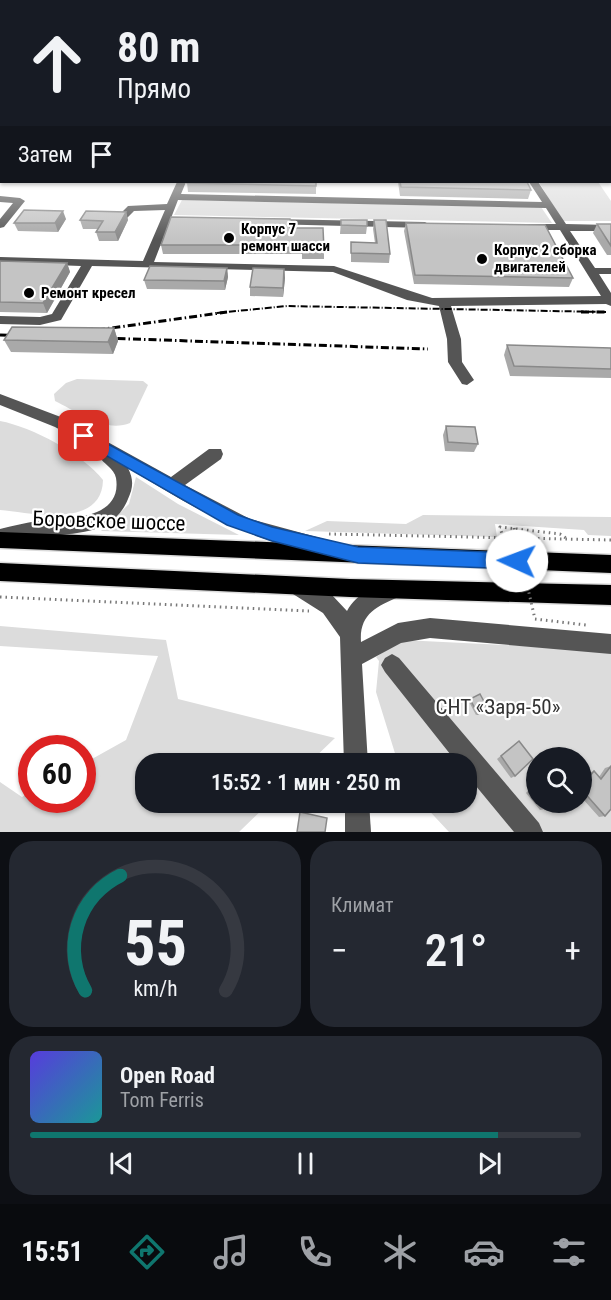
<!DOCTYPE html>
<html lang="ru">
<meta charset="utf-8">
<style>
body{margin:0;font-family:"Roboto Condensed",sans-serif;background:#242831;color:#f1f3f6;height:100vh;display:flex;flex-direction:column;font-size:22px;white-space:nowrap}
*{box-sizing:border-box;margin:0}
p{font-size:20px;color:#9ea1a6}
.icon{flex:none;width:33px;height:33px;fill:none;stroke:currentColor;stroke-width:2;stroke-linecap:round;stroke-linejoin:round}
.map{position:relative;height:832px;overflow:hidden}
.details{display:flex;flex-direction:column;gap:9px;padding:9px;background:#0d0f14;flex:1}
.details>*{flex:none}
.hud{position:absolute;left:0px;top:0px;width:612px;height:183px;box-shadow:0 2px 4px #0004;background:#171b24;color:#f1f3f6;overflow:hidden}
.tools{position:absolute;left:526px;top:747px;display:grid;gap:12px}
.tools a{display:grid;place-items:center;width:66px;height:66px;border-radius:50%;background:#171b24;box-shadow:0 2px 4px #0004;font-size:30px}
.speed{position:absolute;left:18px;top:735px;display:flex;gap:12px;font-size:30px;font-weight:700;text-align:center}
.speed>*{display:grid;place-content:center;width:78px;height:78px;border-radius:50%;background:#171b24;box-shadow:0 2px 4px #0004;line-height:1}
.speed .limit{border:9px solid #d22;background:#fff;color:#111}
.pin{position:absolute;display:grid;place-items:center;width:51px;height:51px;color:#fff;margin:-26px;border-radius:12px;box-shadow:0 3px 9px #0006}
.me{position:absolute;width:66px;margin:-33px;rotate:272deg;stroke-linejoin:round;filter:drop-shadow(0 0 4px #0008)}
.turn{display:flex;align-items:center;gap:21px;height:126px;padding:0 18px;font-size:27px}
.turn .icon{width:78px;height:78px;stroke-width:2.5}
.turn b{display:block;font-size:42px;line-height:51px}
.then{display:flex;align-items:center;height:57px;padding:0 18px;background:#0003;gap:12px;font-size:22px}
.big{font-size:45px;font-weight:600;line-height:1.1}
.details .widget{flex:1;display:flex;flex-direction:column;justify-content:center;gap:9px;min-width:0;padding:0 21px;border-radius:24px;background:#242831}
.details .dial{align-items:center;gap:0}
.dial svg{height:156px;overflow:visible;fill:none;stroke:#363941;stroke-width:7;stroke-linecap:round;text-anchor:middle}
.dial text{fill:#f1f3f6;stroke:none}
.song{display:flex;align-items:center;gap:18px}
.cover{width:72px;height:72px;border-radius:9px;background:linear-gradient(135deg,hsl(250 70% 55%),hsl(180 70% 35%))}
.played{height:6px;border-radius:3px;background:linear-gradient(90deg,#0f766e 85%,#363941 85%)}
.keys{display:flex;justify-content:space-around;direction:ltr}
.heat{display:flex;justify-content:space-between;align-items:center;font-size:33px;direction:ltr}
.details .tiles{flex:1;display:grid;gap:9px;grid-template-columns:1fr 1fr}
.widget:last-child{grid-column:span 2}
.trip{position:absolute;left:135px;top:753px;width:342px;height:60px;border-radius:24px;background:#171b24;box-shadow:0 2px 4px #0004;font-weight:600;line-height:60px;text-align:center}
.dock{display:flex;height:96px;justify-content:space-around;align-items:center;background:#090b0e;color:#9ea1a6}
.dock .icon{width:42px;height:42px}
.dock .on{color:#0f766e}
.dock b{font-size:27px;color:#f1f3f6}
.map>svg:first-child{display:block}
</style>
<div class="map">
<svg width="611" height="832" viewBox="0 0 611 832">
<rect width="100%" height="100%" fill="#fff"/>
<g fill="#dcdcdc" fill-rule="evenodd">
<path d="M539 182H598L611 201V221H562Z"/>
<path d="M182 200 541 207 552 223 174 215Z"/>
<path d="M77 379 143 381 148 385 130 423C105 433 78 412 55 401L54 394 66 383Z"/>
<path d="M0 421C32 427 83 454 103 480 102 529 32 513 0 510Z"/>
<path d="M136 477 178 504 239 535 101 531 129 504Z"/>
<path d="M423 515 611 517V536L588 535 584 530 495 524 497 537 305 531 327 521 406 524Z"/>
<path d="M0 626 166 640 178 699 335 738 309 763 146 764V802L269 803 239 832H0V782L22 797 31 792 32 800H82L83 764 126 740 158 656 0 646Z"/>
<path d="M402 640 611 650V832H449L422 803 466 802V764L398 763 376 692 379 661 376 657ZM537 758H582V802H537Z"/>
</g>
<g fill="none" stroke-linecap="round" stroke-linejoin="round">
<rect fill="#808080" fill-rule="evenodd" x="610" y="144" width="1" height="10"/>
<defs>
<g id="major">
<path d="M0 532 611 555V573L0 548Z"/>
<path d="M0 563 350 579 611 585V605L350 597 0 581Z"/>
</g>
</defs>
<use href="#major" stroke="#dbdbdb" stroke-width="3"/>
<g stroke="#777" stroke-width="3" stroke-dasharray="1.5 4" stroke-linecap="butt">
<path d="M329 534 611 540"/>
<path d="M503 538 500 527 560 534 566 538"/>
<path d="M0 597 309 611"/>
<path d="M535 619 586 625"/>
</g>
<g fill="#555" fill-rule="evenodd">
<rect x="0" y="133" width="2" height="4"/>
<rect x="610" y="139" width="1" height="4"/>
<rect x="610" y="157" width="1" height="6"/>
<path d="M610 174 611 175V181H610Z"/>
<path d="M177 182H186L181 194 542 202 529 182H538L566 224 611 225V231H570L595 268H611V274H599L611 293V306L606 304 451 306 461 339 462 362 474 380 467 385 462 384 448 362 447 339 439 306 407 300 333 272 92 266 61 320 40 325 0 324V316L40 317 52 314 81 266 0 263V257L143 261 165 210 134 211 125 220 116 218 128 206 167 204ZM178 200 546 208 556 224H527L522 227 527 230H560L601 296 432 298 334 266 154 262Z"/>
<path d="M0 196 20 198 25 201 4 227 0 228V219L13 203 0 202Z"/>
<path d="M272 219 425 222 430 225 425 228 268 224V220Z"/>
<path d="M0 394 66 419 171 477 209 449H221L223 454 221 459 185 485 250 519 335 542 338 548 335 554C325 558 314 553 304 550 237 535 186 503 128 468 134 480 133 488 128 499 113 537 70 533 36 537 24 539 12 542 0 545V529C12 526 24 523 37 521 63 519 123 521 116 478 114 468 103 464 99 456L101 452 55 427 0 405Z"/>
<path d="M300 578 331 594 347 611C357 593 374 587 392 581L399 583 402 590 399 597C376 606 359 615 361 642L398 623 430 618 611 634V654L430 638 401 643 362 664 368 764H344L340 637 323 613 293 594 290 587 293 580Z"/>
<path d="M392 654 399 658 539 823 543 832H514L466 774V764H458L385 672 381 665 385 658Z"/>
<path d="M345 802H369L371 832H345Z"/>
</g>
<use href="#major" fill="#000" fill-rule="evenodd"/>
<path stroke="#000" stroke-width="2" stroke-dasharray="7 2 1 2" stroke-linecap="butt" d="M217 313 287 306 606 312"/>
<g stroke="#000" stroke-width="3" stroke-dasharray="8 3 1.5 3" stroke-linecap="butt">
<path d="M581 312H606"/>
<path d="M97 330 227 312"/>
<path d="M0 335 24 336"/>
<path d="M102 338 428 349"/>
</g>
<path stroke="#777" stroke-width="3" stroke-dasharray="1.5 4" stroke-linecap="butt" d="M514 528 535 619"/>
</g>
<g fill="#a9a9a9">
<path d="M2 139V171H0V141Z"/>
<path d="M316 182V194L188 192 187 183Z"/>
<path d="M398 182H527L531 190 528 199 400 196Z"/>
<path d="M126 212 128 220 118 241H99L96 232 98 229H83L80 220Z"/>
<path d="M66 219 58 232 18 231 14 223Z"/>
<path d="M341 220 367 226 366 234H340Z"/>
<path d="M374 220 390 254 389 263 351 262V242L375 243 373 229Z"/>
<path d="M406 223 573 278 569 287 414 284 404 231Z"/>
<path d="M597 224H611V255H607L593 233Z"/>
<path d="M290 228 324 250V259H302V254H163L161 245Z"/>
<path d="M0 261 67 263 70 272 47 313 0 312Z"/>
<path d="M227 268 228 277 225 290 147 289 144 280Z"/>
<path d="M284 269 285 278 283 297 250 296V287Z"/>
<path d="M114 328 118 341 113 354 11 352 4 340Z"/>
<path d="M507 345 611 348V378L510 376 504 355Z"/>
<path d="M446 426 478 444 474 452 445 451 443 435Z"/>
<path d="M470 699 486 711 476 715 468 700Z"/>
<path d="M519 741 515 776 511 778 497 759Z"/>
<path d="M611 766 605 816 599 817 582 798V781L588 773 594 771 599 777 605 768Z"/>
<path d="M537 780V802H550L545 809 540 810 526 793Z"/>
</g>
<g fill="#898989">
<path d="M63 211 66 219 58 232 55 223Z"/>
<path d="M126 212 128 220 118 241 115 232Z"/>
<path d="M67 263 70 272 47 313 43 303Z"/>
<path d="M227 268 228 277 225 290 224 281Z"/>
<path d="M284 269 285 278 283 297V288Z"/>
<path d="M114 328 118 341 113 354 108 342Z"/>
</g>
<g fill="#c4c4c4" stroke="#898989" stroke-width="1.5">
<path d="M2 139V163H0V141Z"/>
<path d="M187 182H316V186L187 183Z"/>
<path d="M400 182H527L531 190 401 187Z"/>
<path d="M24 210 63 211 55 223H14Z"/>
<path d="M86 211 126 212 115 232H96L103 221 80 220Z"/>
<path d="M171 217 290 219V228H323L324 250H302V245H161Z"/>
<path d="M341 220H367V226L341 225Z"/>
<path d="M374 220H386L390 254 351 253V242L377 243Z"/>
<path d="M406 223 545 225 573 278 415 275Z"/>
<path d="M597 224H611V246Z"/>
<path d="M0 261 67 263 43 303 0 302Z"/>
<path d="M150 266 227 268 224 281 144 280Z"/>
<path d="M253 268 284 269 283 288 250 287Z"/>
<path d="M12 327 114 328 108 342 4 340Z"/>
<path d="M507 345 611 348V369L514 366Z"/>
<path d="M446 426 475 427 478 444 448 442Z"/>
<path d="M480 694 488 709 478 714 470 699Z"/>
<path d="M519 741 533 759 515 776 501 756Z"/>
<path d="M611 766V809L605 816 582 790V786L594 771 601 779Z"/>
<path d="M537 784V799L531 791Z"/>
<path d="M540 802H550L545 809Z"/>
<path d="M300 812 327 818 325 832H297Z"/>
</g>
<linearGradient id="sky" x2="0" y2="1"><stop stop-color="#8cadcc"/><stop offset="0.51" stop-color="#fff"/><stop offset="1" stop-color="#fff" stop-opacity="0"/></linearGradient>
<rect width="611" height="240" fill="url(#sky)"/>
<path fill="#1a73e8" stroke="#114b97" stroke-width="1.5" d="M84 431 238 515 272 527 358 547 517 553 523 555 526 561 523 566 517 569 358 563 272 541 227 525 79 440 77 436Z"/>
<g fill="#000" stroke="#fff" stroke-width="2">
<circle cx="229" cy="238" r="6"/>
<circle cx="482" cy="259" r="6"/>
<circle cx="29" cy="293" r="6"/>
</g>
<g text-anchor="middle" stroke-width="4.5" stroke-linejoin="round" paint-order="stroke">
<g font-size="15" font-weight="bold" fill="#000" stroke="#fff" text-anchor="start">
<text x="241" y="234">Корпус 7<tspan x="241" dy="17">ремонт шасси</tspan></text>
<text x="494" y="255">Корпус 2 сборка<tspan x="494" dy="17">двигателей</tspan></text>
<text x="41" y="298">Ремонт кресел</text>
</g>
<g font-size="21" fill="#000" stroke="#fff">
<text transform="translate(109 521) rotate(2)" y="7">Боровское шоссе</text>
</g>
<g font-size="21" fill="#333" stroke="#fff">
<text x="498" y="714">СНТ «Заря-50»</text>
</g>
</g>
</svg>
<div class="tools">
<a><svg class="icon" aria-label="search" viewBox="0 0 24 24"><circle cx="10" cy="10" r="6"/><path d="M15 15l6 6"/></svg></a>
</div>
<div class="speed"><div class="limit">60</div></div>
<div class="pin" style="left:84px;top:436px;background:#d93025"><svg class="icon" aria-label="arrive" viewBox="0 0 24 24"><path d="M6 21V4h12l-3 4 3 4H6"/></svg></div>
<svg class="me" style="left:517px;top:561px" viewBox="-20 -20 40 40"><circle r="19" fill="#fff"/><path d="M0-13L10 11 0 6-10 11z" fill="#1a73e8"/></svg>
<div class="trip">15:52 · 1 мин · 250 m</div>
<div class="hud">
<div class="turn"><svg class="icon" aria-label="ahead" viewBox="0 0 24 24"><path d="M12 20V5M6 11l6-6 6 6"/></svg><div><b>80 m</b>Прямо</div></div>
<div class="then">Затем<svg class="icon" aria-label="arrive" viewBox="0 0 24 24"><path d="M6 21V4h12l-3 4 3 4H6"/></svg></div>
</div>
</div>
<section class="details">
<div class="tiles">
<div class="widget dial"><svg viewBox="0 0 100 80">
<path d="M14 69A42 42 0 1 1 86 69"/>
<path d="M14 69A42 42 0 0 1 32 10" stroke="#0f766e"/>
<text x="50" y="56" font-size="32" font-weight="700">55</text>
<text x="50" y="72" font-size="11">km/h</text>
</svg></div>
<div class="widget"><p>Климат</p>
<div class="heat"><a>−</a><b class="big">21°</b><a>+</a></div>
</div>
<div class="widget">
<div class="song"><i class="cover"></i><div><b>Open Road</b><p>Tom Ferris</p></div></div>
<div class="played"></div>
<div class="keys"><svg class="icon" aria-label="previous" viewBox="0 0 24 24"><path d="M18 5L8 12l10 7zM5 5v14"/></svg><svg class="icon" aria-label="pause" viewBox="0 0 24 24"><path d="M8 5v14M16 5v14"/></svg><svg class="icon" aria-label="next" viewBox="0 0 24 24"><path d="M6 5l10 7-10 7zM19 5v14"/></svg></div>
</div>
</div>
</section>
<nav class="dock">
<b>15:51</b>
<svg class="icon on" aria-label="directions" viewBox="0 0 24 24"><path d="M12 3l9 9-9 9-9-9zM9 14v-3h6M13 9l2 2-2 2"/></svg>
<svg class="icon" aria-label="music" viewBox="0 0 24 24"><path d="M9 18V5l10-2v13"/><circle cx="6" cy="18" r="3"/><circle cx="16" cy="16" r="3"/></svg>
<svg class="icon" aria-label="phone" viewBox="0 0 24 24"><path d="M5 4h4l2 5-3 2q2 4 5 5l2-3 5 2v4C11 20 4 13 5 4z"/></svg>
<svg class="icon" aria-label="climate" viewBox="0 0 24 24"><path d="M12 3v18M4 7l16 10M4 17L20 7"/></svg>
<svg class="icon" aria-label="car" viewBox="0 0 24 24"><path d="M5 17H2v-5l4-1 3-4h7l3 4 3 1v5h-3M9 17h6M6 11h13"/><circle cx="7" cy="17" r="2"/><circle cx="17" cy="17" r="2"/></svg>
<svg class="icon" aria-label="filters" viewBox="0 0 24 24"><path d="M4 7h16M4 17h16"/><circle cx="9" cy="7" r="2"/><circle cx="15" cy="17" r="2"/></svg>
</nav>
